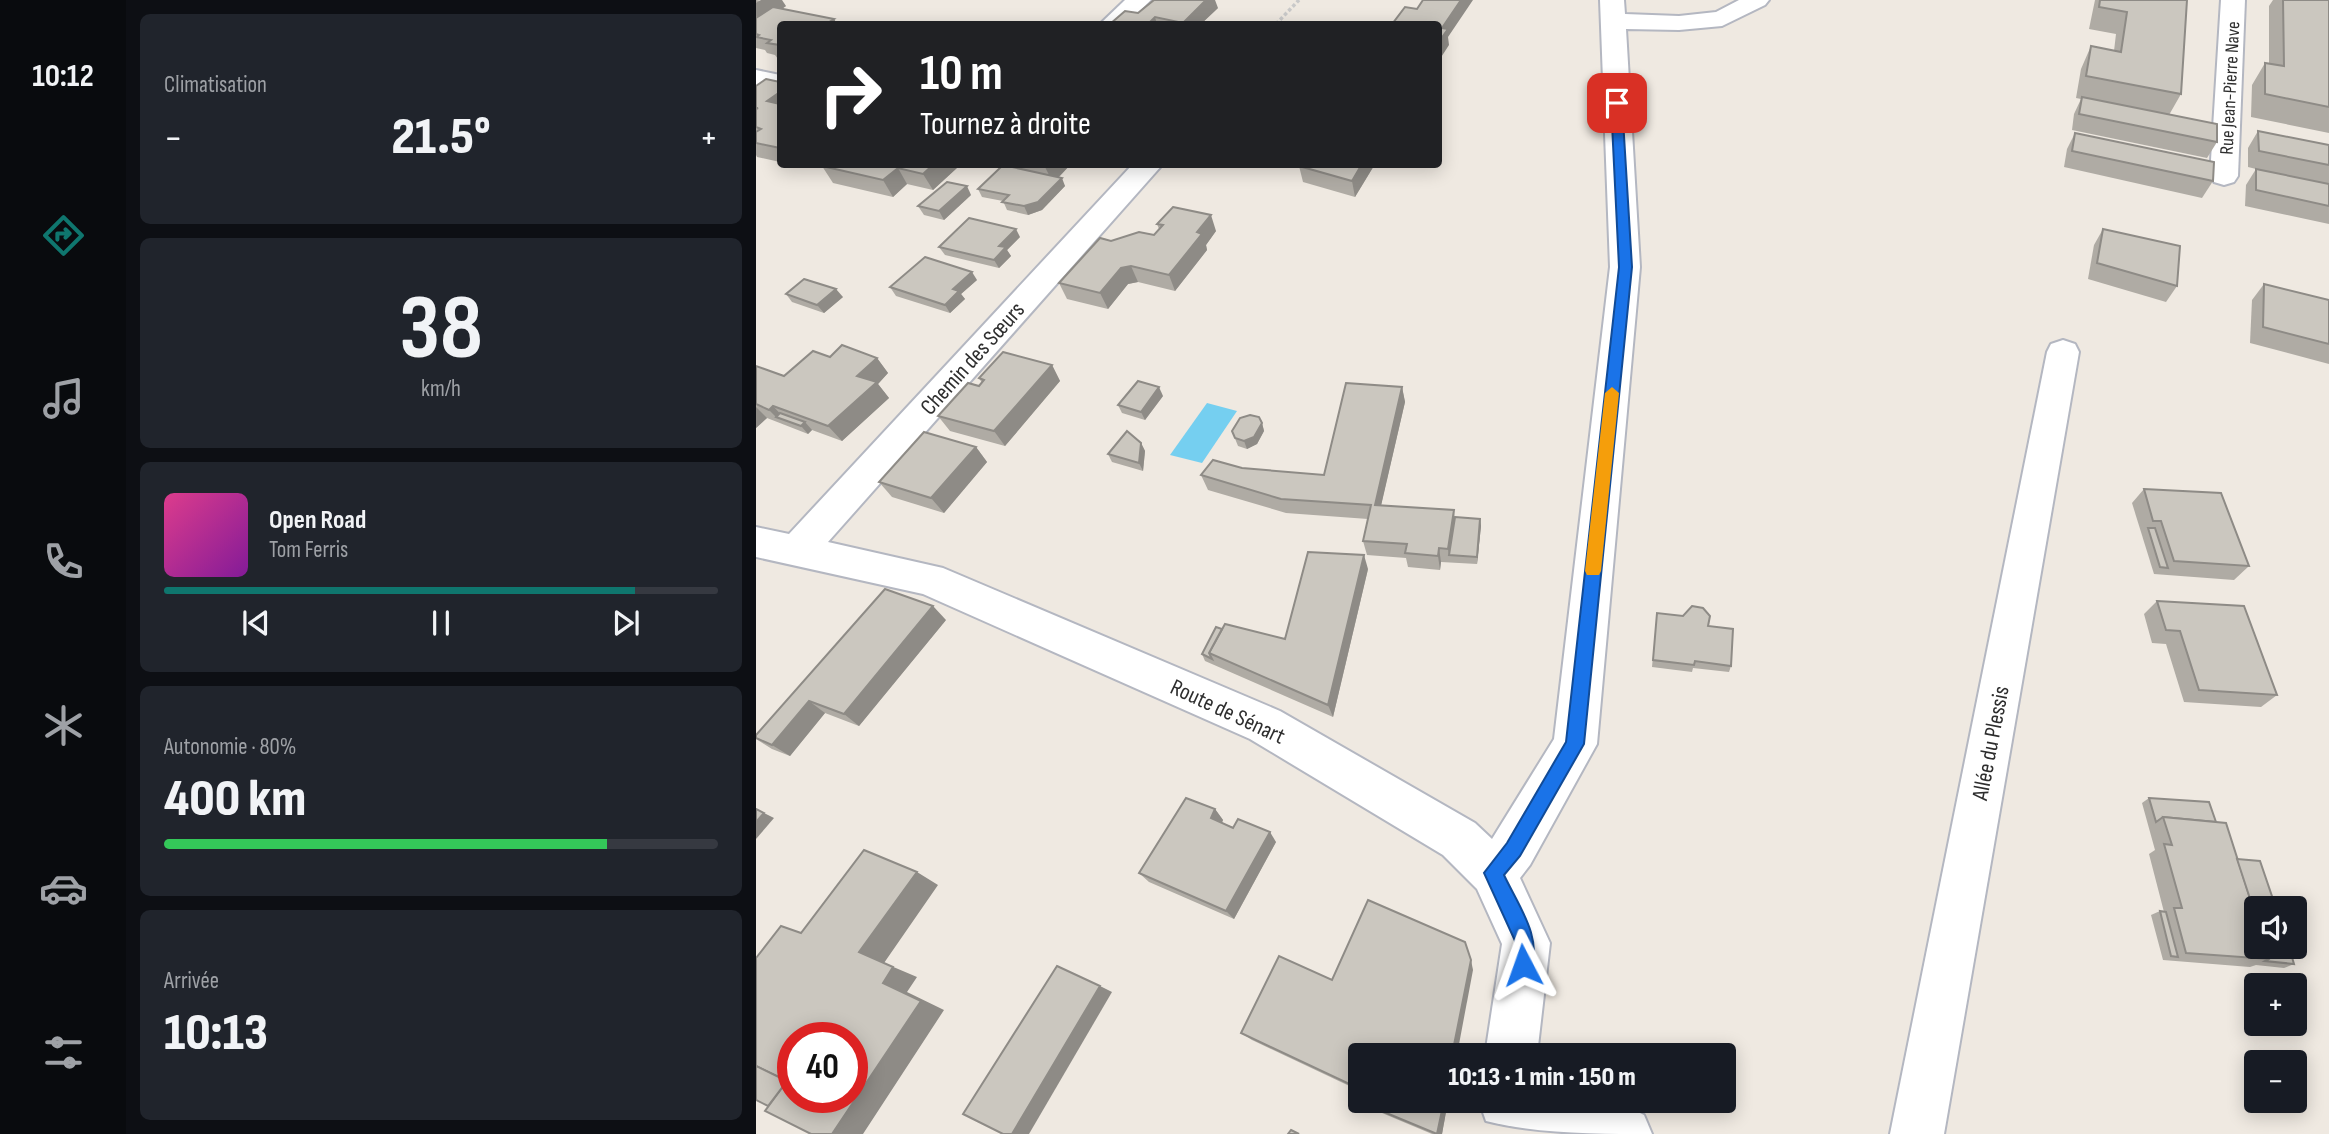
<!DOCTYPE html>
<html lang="fr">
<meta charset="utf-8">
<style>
body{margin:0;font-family:"Sofia Sans Condensed",sans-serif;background:#20242c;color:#f1f3f6;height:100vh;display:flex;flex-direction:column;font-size:26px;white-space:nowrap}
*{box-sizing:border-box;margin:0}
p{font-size:23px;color:#9ea1a6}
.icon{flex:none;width:38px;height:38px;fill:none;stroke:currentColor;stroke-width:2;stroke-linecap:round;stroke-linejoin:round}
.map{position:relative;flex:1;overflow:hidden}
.details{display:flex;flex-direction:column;gap:14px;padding:14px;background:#0d0f14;width:630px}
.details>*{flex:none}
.banner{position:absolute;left:21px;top:21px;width:665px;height:147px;border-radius:7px;box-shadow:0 4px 18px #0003;background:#202124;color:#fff;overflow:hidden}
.buttons{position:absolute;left:1488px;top:896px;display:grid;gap:14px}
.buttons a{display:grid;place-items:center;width:63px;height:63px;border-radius:7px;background:#171b24;box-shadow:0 4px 18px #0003;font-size:35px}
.speed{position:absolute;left:21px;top:1022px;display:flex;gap:14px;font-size:35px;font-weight:700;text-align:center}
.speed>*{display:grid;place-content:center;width:91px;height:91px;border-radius:50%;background:#171b24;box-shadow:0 4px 18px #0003;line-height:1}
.speed .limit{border:10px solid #d22;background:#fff;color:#111}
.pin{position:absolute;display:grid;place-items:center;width:60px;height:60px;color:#fff;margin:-30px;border-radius:14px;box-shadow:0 4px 10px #0006}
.me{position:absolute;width:77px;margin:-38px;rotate:356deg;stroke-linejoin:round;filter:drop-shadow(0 0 5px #0008)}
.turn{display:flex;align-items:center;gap:24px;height:147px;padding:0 28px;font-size:32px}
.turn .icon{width:91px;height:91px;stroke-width:2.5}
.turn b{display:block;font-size:49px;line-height:60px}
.big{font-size:52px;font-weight:800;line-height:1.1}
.details .card{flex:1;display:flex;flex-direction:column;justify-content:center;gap:10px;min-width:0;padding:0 24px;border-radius:10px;background:#20242c}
.details .dial{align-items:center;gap:0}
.dial b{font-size:91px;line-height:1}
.song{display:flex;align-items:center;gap:21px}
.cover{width:84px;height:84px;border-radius:10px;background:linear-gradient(135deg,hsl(330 70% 55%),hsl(290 70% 35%))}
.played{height:7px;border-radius:4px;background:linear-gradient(90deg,#0f766e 85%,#363941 85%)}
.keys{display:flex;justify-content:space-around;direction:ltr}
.heat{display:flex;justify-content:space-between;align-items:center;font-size:38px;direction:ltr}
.charge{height:10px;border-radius:5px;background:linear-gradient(90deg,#34c759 80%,#363941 0)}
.trip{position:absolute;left:592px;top:1043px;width:388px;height:70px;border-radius:7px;background:#171b24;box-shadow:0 4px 18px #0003;font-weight:800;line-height:70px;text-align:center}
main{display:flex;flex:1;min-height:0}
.dock{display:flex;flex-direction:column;width:126px;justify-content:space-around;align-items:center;background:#090b0e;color:#9ea1a6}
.dock .icon{width:49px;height:49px}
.dock .on{color:#0f766e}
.dock b{font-size:32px;color:#f1f3f6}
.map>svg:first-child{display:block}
</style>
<main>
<nav class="dock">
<b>10:12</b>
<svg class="icon on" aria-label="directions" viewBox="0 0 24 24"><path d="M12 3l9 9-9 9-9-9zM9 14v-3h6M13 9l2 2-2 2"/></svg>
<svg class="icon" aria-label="music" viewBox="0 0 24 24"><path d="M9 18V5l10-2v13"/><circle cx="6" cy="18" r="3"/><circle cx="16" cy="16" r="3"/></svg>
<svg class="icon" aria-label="phone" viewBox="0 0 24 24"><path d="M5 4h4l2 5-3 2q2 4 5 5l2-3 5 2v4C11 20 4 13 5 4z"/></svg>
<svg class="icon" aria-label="climate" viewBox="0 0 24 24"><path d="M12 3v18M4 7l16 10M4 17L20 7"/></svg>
<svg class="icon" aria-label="car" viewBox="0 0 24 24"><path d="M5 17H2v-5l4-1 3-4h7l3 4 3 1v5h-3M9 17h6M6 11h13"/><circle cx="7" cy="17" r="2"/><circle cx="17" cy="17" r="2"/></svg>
<svg class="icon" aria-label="filters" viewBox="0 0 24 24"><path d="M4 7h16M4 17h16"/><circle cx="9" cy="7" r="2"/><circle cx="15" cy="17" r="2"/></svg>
</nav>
<section class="details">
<div class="card"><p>Climatisation</p>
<div class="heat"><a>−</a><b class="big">21.5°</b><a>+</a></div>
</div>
<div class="card dial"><b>38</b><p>km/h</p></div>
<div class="card">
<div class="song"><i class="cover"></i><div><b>Open Road</b><p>Tom Ferris</p></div></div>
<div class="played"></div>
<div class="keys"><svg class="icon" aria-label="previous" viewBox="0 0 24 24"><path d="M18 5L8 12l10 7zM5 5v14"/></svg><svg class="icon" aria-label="pause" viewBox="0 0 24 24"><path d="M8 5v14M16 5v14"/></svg><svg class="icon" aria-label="next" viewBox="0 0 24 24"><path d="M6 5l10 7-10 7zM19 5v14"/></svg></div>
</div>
<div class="card"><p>Autonomie · 80%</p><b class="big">400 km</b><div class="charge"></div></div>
<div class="card"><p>Arrivée</p><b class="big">10:13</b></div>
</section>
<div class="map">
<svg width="1573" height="1134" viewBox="0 0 1573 1134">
<rect width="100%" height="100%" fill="#efe9e1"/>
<path fill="#75cff0" d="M451 403 481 411 446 463 414 455Z"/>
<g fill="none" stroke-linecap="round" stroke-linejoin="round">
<defs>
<g id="minor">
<path d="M369 0H395L370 24H344Z"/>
<path d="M844 0H868L869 14 923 16 960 12 983 0H1013L1009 5 966 26 923 30 870 29 884 267 841 744 774 865 764 878 794 943 781 1055H729L746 944 721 889 687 855 494 739 167 594 0 557V527L33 534 377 164H407L72 542 187 568 524 711 719 823 736 839 798 739 854 267Z"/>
<path d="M1465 0H1489L1482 176 1478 182 1468 185 1458 182 1454 176Z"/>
<path d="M0 70 24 75V91L0 86Z"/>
<path d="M1307 340 1319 344 1323 352 1188 1134H1134L1291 352 1295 344Z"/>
<path d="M723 1101H860L888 1115 896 1134C842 1134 781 1134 730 1121Z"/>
</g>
</defs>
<use href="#minor" stroke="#b4b7c1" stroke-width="4"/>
<path stroke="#c9c9c9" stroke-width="3.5" stroke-dasharray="3.5 2.5" stroke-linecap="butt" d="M520 24 543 0"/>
<use href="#minor" fill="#fff" fill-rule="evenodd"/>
</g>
<g fill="#afaba4">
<path d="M0 0 30 6 26 9 78 19 81 24H24V59H22L19 55 11 53 9 50 0 48Z"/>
<path d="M1339 0H1431L1425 94 1413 115 1461 142 1451 158 1316 130 1318 114 1325 99 1320 98 1325 69 1335 46 1358 51 1360 34 1333 29Z"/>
<path d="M1517 0H1573V133L1495 117 1496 85 1509 63H1513V6Z"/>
<path d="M462 8 445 24H354Z"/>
<path d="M24 82V162L1 157 0 155V86Z"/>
<path d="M1502 131 1573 145V224L1489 206 1490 185 1500 169 1492 167V148Z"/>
<path d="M1319 133 1457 181 1446 198 1308 167 1311 149Z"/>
<path d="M69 164H201L202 167 177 190 151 184 137 197 77 183 66 166Z"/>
<path d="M315 164 303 177 309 186 286 210 272 215 251 210 247 201 226 197 222 189 247 165Z"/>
<path d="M544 164H619L599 197 547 182 543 166Z"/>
<path d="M215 195 188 220 168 215 162 206Z"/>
<path d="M401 224 460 231 450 245 451 250 419 291 382 282 372 284 352 309 311 299 303 283 355 241 398 235 403 229Z"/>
<path d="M1347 229 1421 286 1410 302 1332 279 1338 245Z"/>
<path d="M264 237 251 250 255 256 243 268 189 255 183 247Z"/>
<path d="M221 280 205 294 209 299 194 313 140 296 134 287Z"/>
<path d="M1508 284 1573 300V364L1494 343 1496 300Z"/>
<path d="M30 294 87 297 68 313 36 302Z"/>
<path d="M74 357 121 358 132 373 122 384 133 398 86 441 56 430 52 434 11 418 0 428V366L28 376Z"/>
<path d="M296 365 304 381 249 446 194 431 182 416 223 386 226 383 223 378Z"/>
<path d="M646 387 649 402 625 505 699 517 724 519 725 526 721 564 685 562 684 570 652 567 650 558 611 555 607 541 612 519 530 513 452 490 445 475 486 468 568 475Z"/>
<path d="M407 396 389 420 366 413 362 405Z"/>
<path d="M506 423 508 431 501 444 491 449 482 446 476 431Z"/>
<path d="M385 443 389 451 387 471 356 462 352 454Z"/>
<path d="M220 447 231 462 188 513 136 497 123 482Z"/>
<path d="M1388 489 1493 566 1478 580 1398 574 1376 503Z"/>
<path d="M612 569 577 717 449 661 446 654 529 639Z"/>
<path d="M1401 601 1521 695 1505 707 1428 702 1410 644 1396 643 1388 614Z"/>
<path d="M901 613 927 616 952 626 975 666 973 672 937 668 936 672 896 667Z"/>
<path d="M190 620 103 726 69 713 34 756 16 749 0 739V735Z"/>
<path d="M1393 798 1460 822 1538 964 1528 968 1500 965 1494 967 1407 960 1395 915 1404 911 1408 912 1393 854 1399 850 1386 803Z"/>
<path d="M459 809 467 820 466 823 520 842 478 919 393 882 383 873Z"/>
<path d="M717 970 604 1055V1091L496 1040 485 1033 576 980Z"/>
<path d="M599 1100 692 1101 686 1134H676L607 1105Z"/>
</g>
<g fill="#8e8b86">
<path d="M5 0H26L30 6 5 23 0 16V3Z"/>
<path d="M450 0H459L462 8 445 24H427V23Z"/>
<path d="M705 0H717L692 37 693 45 682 62V43L686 28Z"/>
<path d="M399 17 401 24H392Z"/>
<path d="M78 19 81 24H70Z"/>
<path d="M24 92V116L11 101Z"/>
<path d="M178 164H201L202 167 177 190 167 174Z"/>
<path d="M292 164H315L297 183 289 167Z"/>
<path d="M606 164H619L599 197 596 181Z"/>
<path d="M142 168 151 184 137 197 127 180Z"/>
<path d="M306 178 309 186 286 210 272 215 268 206Z"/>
<path d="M211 186 215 195 188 220 183 211Z"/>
<path d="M455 215 460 231 450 245 451 250 419 291 413 275 441 232Z"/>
<path d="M260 229 264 237 251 250 255 256 243 268 238 260 243 246Z"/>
<path d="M375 266 382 282 372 284 352 309 344 293 365 268Z"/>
<path d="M216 272 221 280 205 294 209 299 194 313 189 305 197 289Z"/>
<path d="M80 289 87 297 68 313 61 305Z"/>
<path d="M121 358 132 373 122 384 133 398 86 441 72 426 101 376Z"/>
<path d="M296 365 304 381 249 446 238 431Z"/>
<path d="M403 387 407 396 389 420 385 412Z"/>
<path d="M646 387 649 402 622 519 619 505Z"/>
<path d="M17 406 31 421 20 417 28 425 13 410Z"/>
<path d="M0 407 11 418 0 428Z"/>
<path d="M49 422 56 430 52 434 45 426Z"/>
<path d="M506 423 508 431 501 444 491 449 488 441Z"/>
<path d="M385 443 389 451 387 471 383 463Z"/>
<path d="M220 447 231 462 188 513 175 498Z"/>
<path d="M698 510 699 525 693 555 692 549Z"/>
<path d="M724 519 725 526 721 564V557Z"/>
<path d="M683 548 685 562 684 570 682 556Z"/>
<path d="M608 555 612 569 577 717 572 705Z"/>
<path d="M177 606 190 620 103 726 88 714Z"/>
<path d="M53 701 69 713 34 756 16 745Z"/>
<path d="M459 809 467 820 463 828 455 818Z"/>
<path d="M8 813 18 818 0 839V822Z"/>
<path d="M514 832 520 842 478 919 470 911Z"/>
<path d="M161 872 182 885 128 963 161 977 151 992 188 1010 107 1134H76L103 952Z"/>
<path d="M715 960 717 970 701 1055H696Z"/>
<path d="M344 986 356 992 273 1134H256Z"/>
<path d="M688 1101H692L686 1134H681Z"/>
</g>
<g fill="#cbc7bf" stroke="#8e8b86" stroke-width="2" fill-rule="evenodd">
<path d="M398 0H450L427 23 399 17 392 24H354L369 11 382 13Z"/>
<path d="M667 0H705L686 28 692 29 682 43V24H650L637 23 649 7 661 9Z"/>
<path d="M1344 0H1431L1425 94 1330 76 1335 46 1365 52 1371 12 1343 7Z"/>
<path d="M1527 0H1573V107L1509 94V63L1528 66Z"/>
<path d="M17 7 78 19 70 24H24V45L11 43 15 40 0 37 3 35 0 34V18Z"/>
<path d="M10 79 24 82V92L11 101 24 104V148L0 143V132L5 129 0 127V109L2 108H0V86Z"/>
<path d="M1326 97 1461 124V142L1323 114Z"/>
<path d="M1502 131 1573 145V165L1503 151Z"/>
<path d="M1319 133 1458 162 1457 181 1316 151Z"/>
<path d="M69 164H178L167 174 142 168 127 180 66 166Z"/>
<path d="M277 164H292L289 167Z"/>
<path d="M544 164H606L596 181 543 166Z"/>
<path d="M247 165 306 178 282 202 268 206 246 202 253 195 222 189Z"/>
<path d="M1500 169 1573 184V206L1500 190Z"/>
<path d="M191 182 211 186 183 211 162 206Z"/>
<path d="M417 207 455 215 441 232 446 234 413 275 375 266 365 268 344 293 303 283 344 238 355 241 383 232 398 235 407 225 401 224Z"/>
<path d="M213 218 260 229 243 246 250 247 238 260 183 247Z"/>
<path d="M1347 229 1424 246 1421 286 1341 263Z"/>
<path d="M169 257 216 272 197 289 203 291 189 305 134 287Z"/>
<path d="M48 279 80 289 61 305 30 294Z"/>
<path d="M1508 284 1573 300V344L1507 327Z"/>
<path d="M86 345 121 358 101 376 121 382 72 426 17 406 13 410 0 404V366L28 376 57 351 74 357Z"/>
<path d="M247 352 296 365 238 431 182 416 212 383 223 386 228 380 223 378Z"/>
<path d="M382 381 403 387 385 412 362 405Z"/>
<path d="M590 383 646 387 619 505 698 510 692 549 683 548 682 556 649 553 651 544 607 541 615 505 525 499 445 475 457 460 486 468 568 475Z"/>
<path d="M24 413 49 422 45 426 20 417Z"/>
<path d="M494 415 503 417 506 423 498 437 488 441 479 438 476 431 484 418Z"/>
<path d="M371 431 385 443 383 463 352 454Z"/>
<path d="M168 432 220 447 175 498 123 482Z"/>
<path d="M1388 489 1465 493 1493 566 1418 561 1405 521H1397Z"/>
<path d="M699 517 724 519 721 557 693 555Z"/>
<path d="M1392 528H1399L1412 568 1404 567Z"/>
<path d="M552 552 608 555 572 705 453 653 469 624 529 639Z"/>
<path d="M129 589 177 606 88 714 53 701 16 745 0 738V735Z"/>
<path d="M1401 601 1488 606 1521 695 1443 690 1424 631 1410 630Z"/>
<path d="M936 606 947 608 954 616 952 626 977 629 975 666 939 661 938 665 897 660 901 613 927 616Z"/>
<path d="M460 627 466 629 453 653 456 659 446 654Z"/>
<path d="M430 798 459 809 455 818 477 828 482 819 514 832 470 911 383 873Z"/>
<path d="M1393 798 1453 802 1460 822 1407 817 1400 822Z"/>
<path d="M0 809 8 813 0 822Z"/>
<path d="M1407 817 1470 823 1500 917V947H1509L1513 959 1430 953 1418 908H1426L1408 844 1416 845Z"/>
<path d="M108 850 161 872 103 952 137 967 127 983 165 1001 76 1134H55L9 1111 31 1081 0 1066V958L25 926 45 933ZM37 1038H96V1097H37Z"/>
<path d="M1481 859 1504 861 1520 908H1500V917Z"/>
<path d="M612 900 709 942 715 960 696 1055H604V1089L485 1033 523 956 576 980Z"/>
<path d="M1404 911 1410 912 1422 957 1415 956Z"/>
<path d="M1509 947H1533L1538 964 1509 961 1513 959Z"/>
<path d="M301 966 344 986 256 1134H247L207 1114Z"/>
<path d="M0 1066 31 1081 12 1106 0 1100Z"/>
<path d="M604 1092V1101H688L681 1134 599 1100Z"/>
<path d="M535 1130 543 1134H532Z"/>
</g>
<path fill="#1a73e8" stroke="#114b97" stroke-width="2" d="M861 100 866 103 876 267 828 744 764 856 748 875C762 905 788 939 774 972L767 975 760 972 757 965 760 943 728 873 751 843 810 742 863 267 855 103Z"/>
<path fill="#f59e0b" d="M856 387 863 393 845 571 843 575H831L829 571 849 393Z"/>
<g text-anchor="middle" stroke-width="5" stroke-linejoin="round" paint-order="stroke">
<g font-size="19" fill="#2e2e2e" stroke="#fff">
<text transform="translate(1473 88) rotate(-87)" y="7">Rue Jean-Pierre Nave</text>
</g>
<g font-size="23" fill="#2e2e2e" stroke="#fff">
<text transform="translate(216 358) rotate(-48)" y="8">Chemin des Sœurs</text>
<text transform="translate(472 711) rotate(25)" y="8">Route de Sénart</text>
<text transform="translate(1234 743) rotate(-79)" y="8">Allée du Plessis</text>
</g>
</g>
</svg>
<div class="buttons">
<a><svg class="icon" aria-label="sound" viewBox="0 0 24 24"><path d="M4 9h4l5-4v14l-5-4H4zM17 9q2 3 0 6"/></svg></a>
<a>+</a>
<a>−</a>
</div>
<div class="speed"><div class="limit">40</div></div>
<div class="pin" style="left:861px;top:103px;background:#d93025"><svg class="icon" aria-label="arrive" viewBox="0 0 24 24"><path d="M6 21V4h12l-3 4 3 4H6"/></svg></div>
<svg class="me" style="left:767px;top:965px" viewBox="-20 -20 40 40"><path d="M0-17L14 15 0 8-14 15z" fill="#1a73e8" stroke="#fff" stroke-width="4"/></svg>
<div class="trip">10:13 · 1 min · 150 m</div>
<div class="banner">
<div class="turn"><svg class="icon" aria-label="right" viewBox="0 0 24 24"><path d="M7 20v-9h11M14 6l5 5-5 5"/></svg><div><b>10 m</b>Tournez à droite</div></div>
</div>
</div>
</main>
